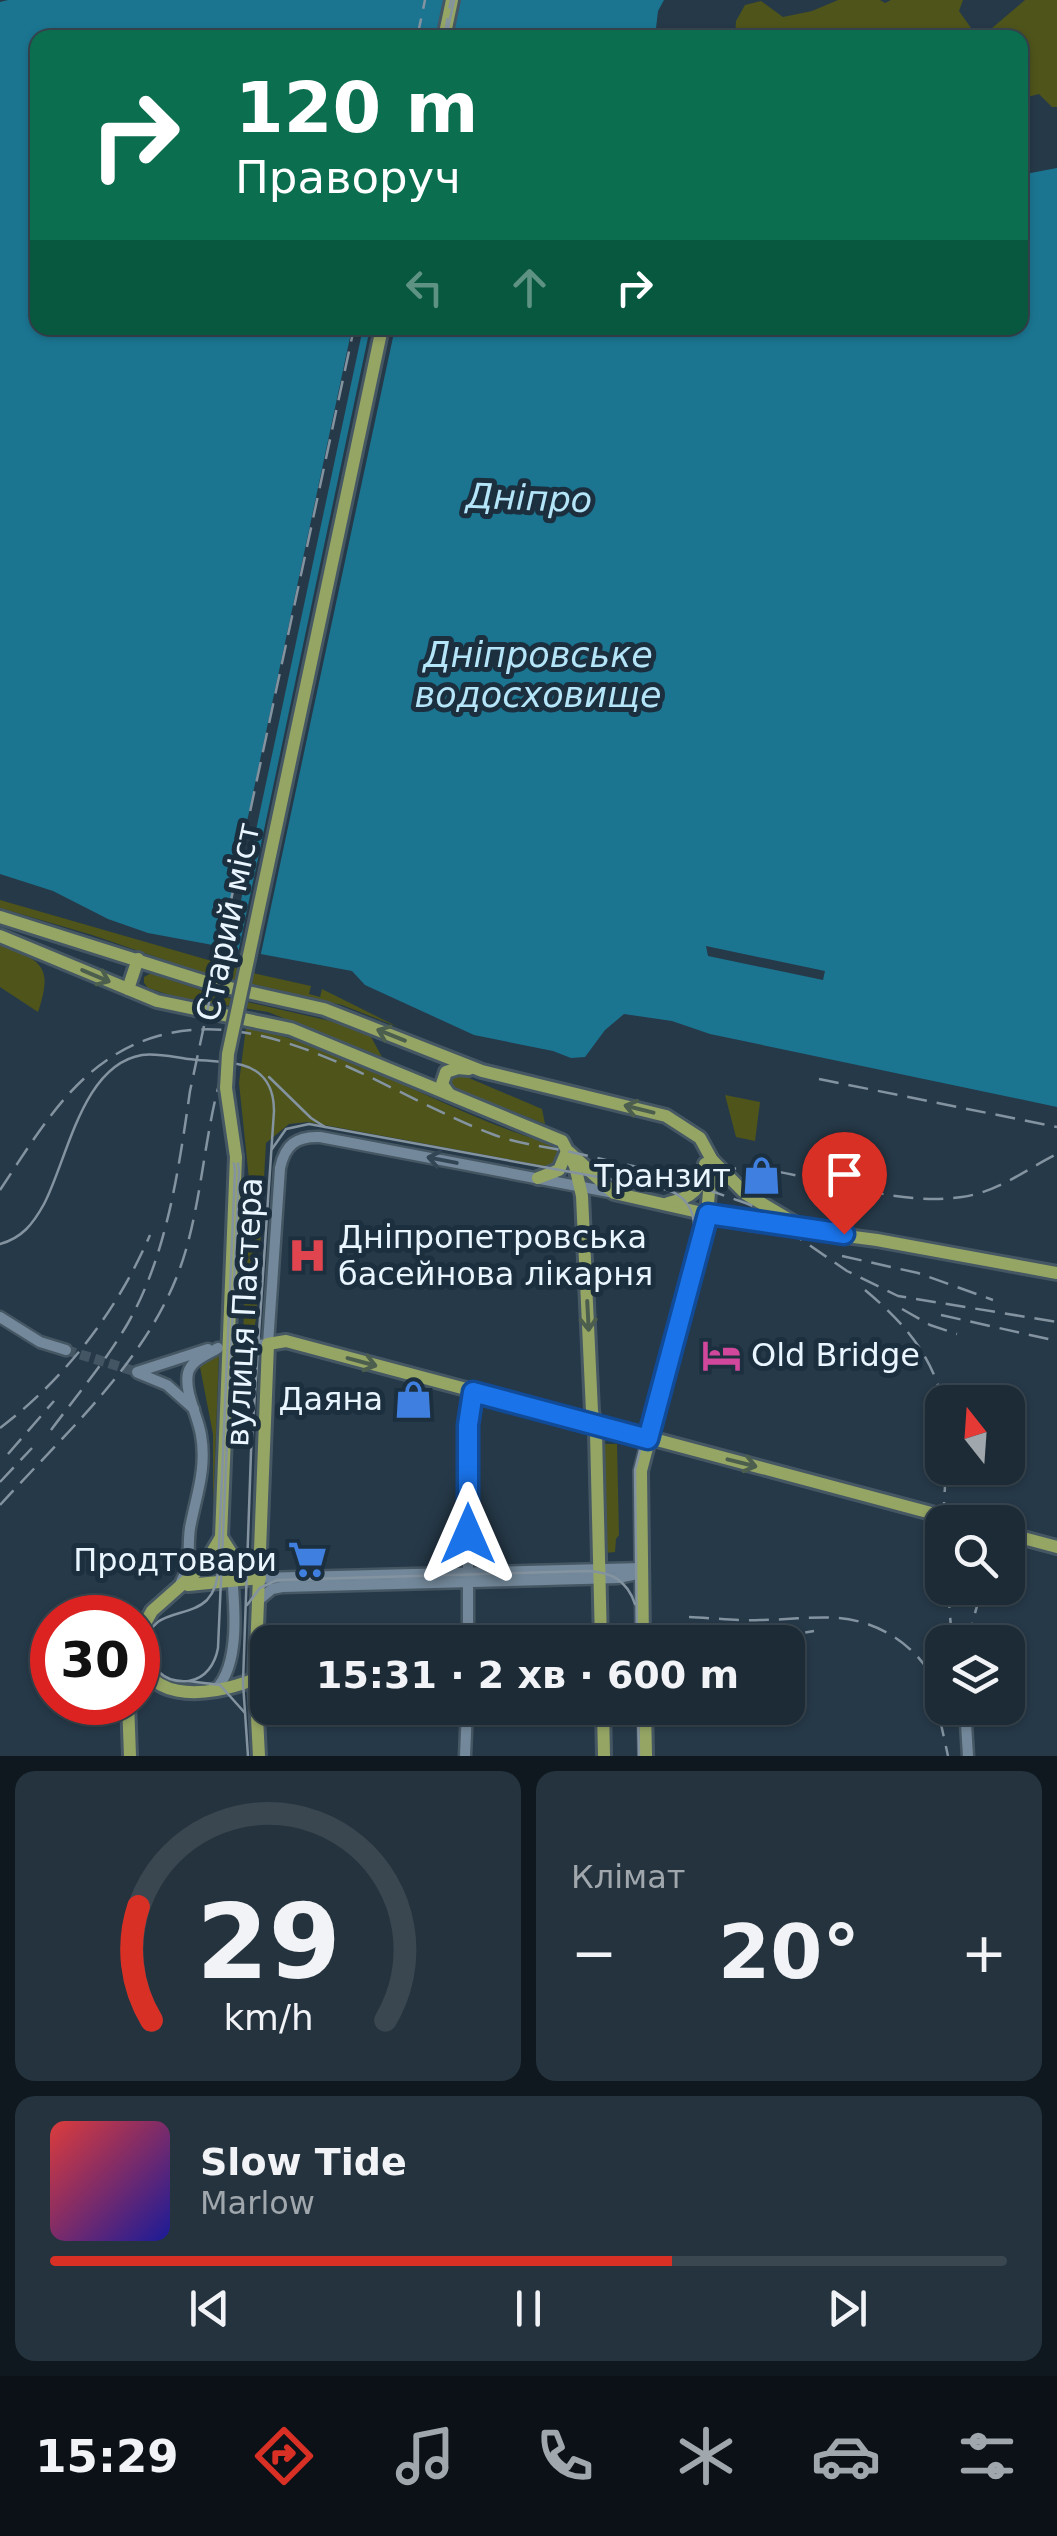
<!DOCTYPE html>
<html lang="uk">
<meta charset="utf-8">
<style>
body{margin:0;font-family:"DejaVu Sans",sans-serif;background:#25333e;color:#f1f3f6;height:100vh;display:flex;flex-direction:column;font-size:38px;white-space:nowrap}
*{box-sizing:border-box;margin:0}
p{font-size:32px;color:#a0a7ad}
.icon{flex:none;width:55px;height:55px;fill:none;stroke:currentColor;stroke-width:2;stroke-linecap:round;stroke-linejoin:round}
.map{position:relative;height:1756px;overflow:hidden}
.sheet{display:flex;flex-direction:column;gap:15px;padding:15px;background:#0f181e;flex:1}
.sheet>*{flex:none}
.banner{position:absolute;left:30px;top:30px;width:998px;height:305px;border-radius:20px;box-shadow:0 2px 8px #0004,0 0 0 2px #3a4751;background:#0b6e4f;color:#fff;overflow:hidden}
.needle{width:65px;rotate:343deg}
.fabs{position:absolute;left:925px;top:1385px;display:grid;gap:20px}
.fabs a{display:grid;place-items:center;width:100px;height:100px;border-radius:20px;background:#1c2b36;box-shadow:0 2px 8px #0004,0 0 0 2px #3a4751;font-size:50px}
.speed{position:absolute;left:30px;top:1595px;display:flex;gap:20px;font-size:50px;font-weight:700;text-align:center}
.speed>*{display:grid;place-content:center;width:130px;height:130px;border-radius:50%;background:#1c2b36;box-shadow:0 2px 8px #0004,0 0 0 2px #3a4751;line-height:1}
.speed .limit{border:15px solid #d22;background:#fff;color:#111}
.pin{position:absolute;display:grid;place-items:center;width:85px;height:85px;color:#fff;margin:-102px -42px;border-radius:50% 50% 50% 0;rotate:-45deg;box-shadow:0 0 10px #0007}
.pin .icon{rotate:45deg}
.me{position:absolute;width:110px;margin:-55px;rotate:0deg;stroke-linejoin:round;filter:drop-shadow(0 0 8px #0008)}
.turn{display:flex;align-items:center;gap:35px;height:210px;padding:0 40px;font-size:45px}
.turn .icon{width:130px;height:130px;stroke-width:2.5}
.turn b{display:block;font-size:70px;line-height:85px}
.lanes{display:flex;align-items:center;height:95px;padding:0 40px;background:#0003;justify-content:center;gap:50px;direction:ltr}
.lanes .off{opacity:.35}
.big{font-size:75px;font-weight:700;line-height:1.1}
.sheet .card{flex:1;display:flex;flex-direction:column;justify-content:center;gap:15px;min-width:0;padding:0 35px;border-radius:20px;background:#25333e}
.sheet .dial{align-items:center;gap:0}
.dial svg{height:260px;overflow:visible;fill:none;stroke:#3a4751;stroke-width:7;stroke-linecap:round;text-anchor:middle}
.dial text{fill:#f1f3f6;stroke:none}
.song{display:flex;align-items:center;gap:30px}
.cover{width:120px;height:120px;border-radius:15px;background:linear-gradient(135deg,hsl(0 70% 55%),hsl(240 70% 35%))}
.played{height:10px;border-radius:5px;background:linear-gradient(90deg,#d93025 65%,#3a4751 65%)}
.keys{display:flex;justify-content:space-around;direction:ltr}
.heat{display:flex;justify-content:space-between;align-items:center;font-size:55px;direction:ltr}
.sheet .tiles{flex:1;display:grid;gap:15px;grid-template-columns:1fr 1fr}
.card:last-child{grid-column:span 2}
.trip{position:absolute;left:250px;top:1625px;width:555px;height:100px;border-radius:20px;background:#1c2b36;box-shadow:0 2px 8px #0004,0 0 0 2px #3a4751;font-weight:700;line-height:100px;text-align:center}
.menu{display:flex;height:160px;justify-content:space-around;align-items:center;background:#0b1116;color:#a0a7ad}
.menu .icon{width:70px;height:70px}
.menu .selected{color:#d93025}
.menu b{font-size:45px;color:#f1f3f6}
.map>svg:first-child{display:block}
</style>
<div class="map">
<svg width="1057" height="1756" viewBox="0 0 1057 1756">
<rect width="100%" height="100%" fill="#263948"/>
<g fill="#4e541a">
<path d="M838 0H880L885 3 891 0H963L959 11 971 28 985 34 1025 0H1057V107H1052L1039 94 1020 99V38L735 37 736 21 745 5 761 1 783 17 812 11Z"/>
<path d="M0 900 257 974 311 986 309 994 320 997 322 989 398 1027 342 1005 200 972 92 935 0 908Z"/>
<path d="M0 944C43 961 53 967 38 1012L0 987Z"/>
<path d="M151 973 212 994 339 1023 370 1035 382 1057 268 1012 179 998 148 988 144 983V977Z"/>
<path d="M246 1027C352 1049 445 1113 548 1143L555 1147 560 1158 555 1168 308 1122 289 1124 266 1143 256 1319 254 1329 243 1337 249 1179 239 1083Z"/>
<path d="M462 1075 542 1109 545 1124 453 1088 451 1079Z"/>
<path d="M725 1095 760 1102 755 1141 736 1137Z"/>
<path d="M219 1354 213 1511V1434L200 1367 204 1359Z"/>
<path d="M602 1444H617L619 1535 616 1539 615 1552 605 1553Z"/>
</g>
<path fill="#1b7591" d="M8 0H664L658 11 655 37 38 38V328H1020V175L1057 168V1107L710 1034 672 1021 624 1014 605 1030 585 1057 571 1058 553 1051 474 1035 365 985 352 971 148 933 108 919 53 891 0 874V2Z"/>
<g fill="#263948">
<path d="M352 328H363L230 952 219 953Z"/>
<path d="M370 328H395L260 958 238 953Z"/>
<path d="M706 946 825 971 823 980 708 956Z"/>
</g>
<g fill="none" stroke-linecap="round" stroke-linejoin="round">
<path stroke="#435563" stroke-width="10" stroke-dasharray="10 5" stroke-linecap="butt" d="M66 1350 137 1372"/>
<defs>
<g id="minor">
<path d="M0 1317 40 1342 66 1350"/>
<path d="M240 1347 268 1344 280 1168C285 1145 296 1136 320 1137L614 1193"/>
<path d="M137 1372 208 1349"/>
<path d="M138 1373 167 1385 194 1409"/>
<path d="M260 1578 642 1568"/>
<path d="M181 1582C192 1563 187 1548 190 1528 196 1496 207 1469 201 1435 198 1416 184 1392 188 1373 191 1360 207 1355 218 1348"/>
<path d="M259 1600 272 1589 282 1587 618 1578 642 1573"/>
<path d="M468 1642V1425L473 1392"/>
<path d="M215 1690C244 1662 233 1590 230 1552"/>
<path d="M965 1708 968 1756"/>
<path d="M465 1756 467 1708"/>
</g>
<g id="major">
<path d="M444 38 452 0"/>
<path d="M0 917 212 984 324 1009 482 1071 666 1116 700 1138 712 1160 707 1214 641 1471 643 1642"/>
<path d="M0 936 157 1001 291 1029 562 1141 575 1166 582 1196 592 1411 596 1433 601 1642"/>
<path d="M128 989 138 959"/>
<path d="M449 1094 442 1084 446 1072 458 1068 469 1069"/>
<path d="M569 1152 614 1193 747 1223 877 1240 1057 1273"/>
<path d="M712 1160 746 1194 798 1225"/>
<path d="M538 1178 559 1170 567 1151"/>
<path d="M668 1203C691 1198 703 1189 705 1164"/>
<path d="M1008 1534 1057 1547"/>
<path d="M221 1537 237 1562 259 1578"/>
<path d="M188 1585 260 1578"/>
<path d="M138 1634C134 1706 208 1698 255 1679"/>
<path d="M138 1636 152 1611 205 1564 221 1537 236 1157"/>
<path d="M128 1702 130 1756"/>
<path d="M603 1708 604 1756"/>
<path d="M645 1708 646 1756"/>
<path d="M259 1756 255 1679 268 1344 286 1341 965 1522"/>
</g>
</defs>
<use href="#minor" stroke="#465764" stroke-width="15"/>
<use href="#major" stroke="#465764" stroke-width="18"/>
<use href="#minor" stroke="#73899b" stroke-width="10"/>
<use href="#major" stroke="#95a564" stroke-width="12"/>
<g stroke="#8493a0" stroke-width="2.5">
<path d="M446 38 454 0"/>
<path d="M380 328 225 1061 224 1089 235 1171 218 1571C217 1582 215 1591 207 1600 188 1619 149 1608 148 1644 147 1654 151 1665 159 1672 167 1680 178 1682 189 1681 206 1678 215 1664 218 1648L239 1171 228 1088 229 1061 384 328"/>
<path d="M269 1077 311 1118 325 1127"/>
<path d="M272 1149 286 1129 309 1124 664 1189C687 1195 696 1212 694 1235L635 1470 637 1642"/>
<path d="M0 1244C22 1238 33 1224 44 1204 68 1158 82 1065 142 1055 157 1053 173 1057 188 1059 205 1061 224 1061 242 1065 265 1071 274 1089 274 1111L251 1452 243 1683 248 1756"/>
<path d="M247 1605 260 1588 277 1580 587 1571C611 1572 627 1580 635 1604"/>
<path d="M188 1681 220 1685 245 1713"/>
<path d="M638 1708 639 1756"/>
</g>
<g stroke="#8493a0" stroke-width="2.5" stroke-dasharray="20 10" stroke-linecap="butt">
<path d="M417 38 425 0"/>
<path d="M444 38 451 0"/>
<path d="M819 1079 1057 1127"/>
<path d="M677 1179 751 1205 847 1271 898 1296 1057 1322"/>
<path d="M0 1190C42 1127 80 1058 158 1036 272 1004 390 1096 492 1134 515 1143 541 1146 566 1151 600 1158 634 1168 670 1172 700 1174 730 1166 760 1169 823 1177 898 1207 962 1197 998 1192 1025 1170 1057 1154"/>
<path d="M842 1256 918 1273 993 1300"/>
<path d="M865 1290C903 1322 931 1353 943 1402"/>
<path d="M902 1309 930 1325 957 1334"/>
<path d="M941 1315 1057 1341"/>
<path d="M0 1428C66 1378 117 1311 150 1235"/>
<path d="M51 1430C77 1395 106 1361 128 1323 167 1255 179 1168 190 1091L354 328"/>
<path d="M8 1454 54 1401"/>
<path d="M0 1482 32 1448"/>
<path d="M0 1505C69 1429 155 1354 185 1253 204 1189 205 1121 227 1058L382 328"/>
<path d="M943 1522 946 1468"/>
<path d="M948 1588 952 1642"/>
<path d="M689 1617C713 1618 737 1621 760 1620 786 1620 813 1616 839 1618 886 1622 930 1655 942 1701"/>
<path d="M700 1642 752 1641"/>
<path d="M746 1642 814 1631"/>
<path d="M967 1642 982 1588"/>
<path d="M928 1689 939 1715 948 1756"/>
</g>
<defs>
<path id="major-bridge" d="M236 1157 226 1088 228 1054 382 328"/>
</defs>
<use href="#major-bridge" stroke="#465764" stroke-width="18" stroke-linecap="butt"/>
<use href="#major-bridge" stroke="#95a564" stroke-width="12"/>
</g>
<defs><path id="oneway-shaft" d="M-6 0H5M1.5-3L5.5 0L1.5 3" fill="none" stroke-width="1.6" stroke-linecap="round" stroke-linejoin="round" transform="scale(2.5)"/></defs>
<g stroke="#4c5e4d">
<use href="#oneway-shaft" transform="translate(96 976) rotate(23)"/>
<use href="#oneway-shaft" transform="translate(391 1035) rotate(-158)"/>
<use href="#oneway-shaft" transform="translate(639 1109) rotate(-166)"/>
<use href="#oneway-shaft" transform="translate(588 1316) rotate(87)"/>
<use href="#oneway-shaft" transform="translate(362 1362) rotate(15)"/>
<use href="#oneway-shaft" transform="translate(742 1463) rotate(14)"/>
</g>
<use stroke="#324655" href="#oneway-shaft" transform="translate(442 1160) rotate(-169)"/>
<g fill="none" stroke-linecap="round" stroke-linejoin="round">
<defs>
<path id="route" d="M468 1534V1425L473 1392 648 1439 708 1214 844 1234"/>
</defs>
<use href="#route" stroke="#114b97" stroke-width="25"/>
<use href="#route" stroke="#1a73e8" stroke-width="18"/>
</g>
<defs>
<symbol id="shop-bare" viewBox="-9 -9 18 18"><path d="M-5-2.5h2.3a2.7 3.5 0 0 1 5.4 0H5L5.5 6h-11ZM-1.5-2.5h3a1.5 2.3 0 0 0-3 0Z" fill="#3f7fe0" stroke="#1c2f3e" stroke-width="2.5" paint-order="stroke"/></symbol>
<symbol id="hospital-bare" viewBox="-9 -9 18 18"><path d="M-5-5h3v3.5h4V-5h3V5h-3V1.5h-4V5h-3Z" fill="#e0444e" stroke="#1c2f3e" stroke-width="2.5" paint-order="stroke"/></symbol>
<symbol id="hotel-bare" viewBox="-9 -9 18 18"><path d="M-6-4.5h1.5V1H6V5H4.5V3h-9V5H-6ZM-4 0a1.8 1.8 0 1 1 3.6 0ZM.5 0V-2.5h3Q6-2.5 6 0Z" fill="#d1479c" stroke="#1c2f3e" stroke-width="2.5" paint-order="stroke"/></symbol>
<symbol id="supermarket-bare" viewBox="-9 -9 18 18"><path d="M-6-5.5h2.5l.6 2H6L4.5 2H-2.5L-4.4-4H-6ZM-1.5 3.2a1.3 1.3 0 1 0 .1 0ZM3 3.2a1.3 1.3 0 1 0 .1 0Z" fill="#3f7fe0" stroke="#1c2f3e" stroke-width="2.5" paint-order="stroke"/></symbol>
</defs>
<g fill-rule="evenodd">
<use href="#shop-bare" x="734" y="1148" width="55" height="55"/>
<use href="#hospital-bare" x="280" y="1228" width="55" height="55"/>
<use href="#hotel-bare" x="694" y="1328" width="55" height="55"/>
<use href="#shop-bare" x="386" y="1372" width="55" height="55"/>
<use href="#supermarket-bare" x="280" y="1532" width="55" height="55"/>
</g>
<g text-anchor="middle" stroke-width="10" stroke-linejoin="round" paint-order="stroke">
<g font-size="32" fill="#e9f5ff" stroke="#1c2f3e">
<text transform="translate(228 922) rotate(-78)" y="11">Старий міст</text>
<text transform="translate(244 1312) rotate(-87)" y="11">вулиця Пастера</text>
</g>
<g font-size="32" fill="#e9f5ff" stroke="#1c2f3e" text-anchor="end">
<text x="731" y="1187">Транзит</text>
<text x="338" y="1248" text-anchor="start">Дніпропетровська<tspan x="338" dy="37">басейнова лікарня</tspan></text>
<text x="751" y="1366" text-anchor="start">Old Bridge</text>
<text x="383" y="1410">Даяна</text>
<text x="277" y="1571">Продтовари</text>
</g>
<g font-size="35" font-style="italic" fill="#b4e5f9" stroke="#1c2f3e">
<text transform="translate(529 498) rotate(2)" y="12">Дніпро</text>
<text x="538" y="667">Дніпровське<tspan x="538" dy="40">водосховище</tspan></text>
</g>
</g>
</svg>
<div class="fabs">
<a><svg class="needle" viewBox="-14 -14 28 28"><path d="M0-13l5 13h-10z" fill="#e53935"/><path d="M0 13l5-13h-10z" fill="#a0a7ad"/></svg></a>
<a><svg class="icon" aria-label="search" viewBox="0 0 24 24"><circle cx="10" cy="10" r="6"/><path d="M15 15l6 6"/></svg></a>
<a><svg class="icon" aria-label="layers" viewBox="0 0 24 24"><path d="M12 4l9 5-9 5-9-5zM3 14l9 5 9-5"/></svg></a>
</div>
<div class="speed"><div class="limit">30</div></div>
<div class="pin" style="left:844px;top:1234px;background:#d93025"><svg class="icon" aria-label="arrive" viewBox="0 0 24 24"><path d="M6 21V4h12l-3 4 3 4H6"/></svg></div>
<svg class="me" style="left:468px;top:1534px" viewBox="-20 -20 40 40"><path d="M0-17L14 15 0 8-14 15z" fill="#1a73e8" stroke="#fff" stroke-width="4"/></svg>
<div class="trip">15:31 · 2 хв · 600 m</div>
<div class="banner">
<div class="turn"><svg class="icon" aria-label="right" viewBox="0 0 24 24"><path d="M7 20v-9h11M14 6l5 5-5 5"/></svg><div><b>120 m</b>Праворуч</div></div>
<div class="lanes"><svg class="icon off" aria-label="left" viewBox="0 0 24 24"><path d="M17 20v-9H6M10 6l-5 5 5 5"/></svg><svg class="icon off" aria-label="ahead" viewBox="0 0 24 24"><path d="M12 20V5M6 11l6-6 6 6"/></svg><svg class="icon" aria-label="right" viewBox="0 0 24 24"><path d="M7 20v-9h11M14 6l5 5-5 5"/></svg></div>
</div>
</div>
<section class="sheet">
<div class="tiles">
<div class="card dial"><svg viewBox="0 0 100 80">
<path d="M14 69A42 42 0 1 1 86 69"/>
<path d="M14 69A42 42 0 0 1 10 34" stroke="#d93025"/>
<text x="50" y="56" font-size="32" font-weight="700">29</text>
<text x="50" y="72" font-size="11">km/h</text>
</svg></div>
<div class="card"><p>Клімат</p>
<div class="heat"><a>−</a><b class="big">20°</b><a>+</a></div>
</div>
<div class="card">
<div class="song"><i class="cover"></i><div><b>Slow Tide</b><p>Marlow</p></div></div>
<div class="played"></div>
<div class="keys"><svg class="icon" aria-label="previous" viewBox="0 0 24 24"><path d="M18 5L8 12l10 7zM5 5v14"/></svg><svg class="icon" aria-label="pause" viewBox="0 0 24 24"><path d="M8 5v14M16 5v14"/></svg><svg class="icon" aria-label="next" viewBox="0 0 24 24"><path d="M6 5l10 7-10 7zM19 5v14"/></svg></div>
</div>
</div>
</section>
<nav class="menu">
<b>15:29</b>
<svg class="icon selected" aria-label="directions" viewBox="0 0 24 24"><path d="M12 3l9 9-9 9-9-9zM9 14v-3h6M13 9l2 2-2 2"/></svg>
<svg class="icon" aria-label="music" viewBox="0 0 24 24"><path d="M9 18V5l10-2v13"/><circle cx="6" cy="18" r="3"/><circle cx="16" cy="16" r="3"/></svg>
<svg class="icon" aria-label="phone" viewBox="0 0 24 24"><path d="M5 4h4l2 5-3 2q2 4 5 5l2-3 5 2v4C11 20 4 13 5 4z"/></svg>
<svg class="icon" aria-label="climate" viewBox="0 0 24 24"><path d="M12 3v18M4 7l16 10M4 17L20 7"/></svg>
<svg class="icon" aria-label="car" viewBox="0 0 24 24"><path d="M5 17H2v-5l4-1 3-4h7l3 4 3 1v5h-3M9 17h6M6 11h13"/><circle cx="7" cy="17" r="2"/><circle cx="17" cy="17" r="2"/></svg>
<svg class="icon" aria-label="filters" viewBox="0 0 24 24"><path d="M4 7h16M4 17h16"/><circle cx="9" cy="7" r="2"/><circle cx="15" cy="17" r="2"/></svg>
</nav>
